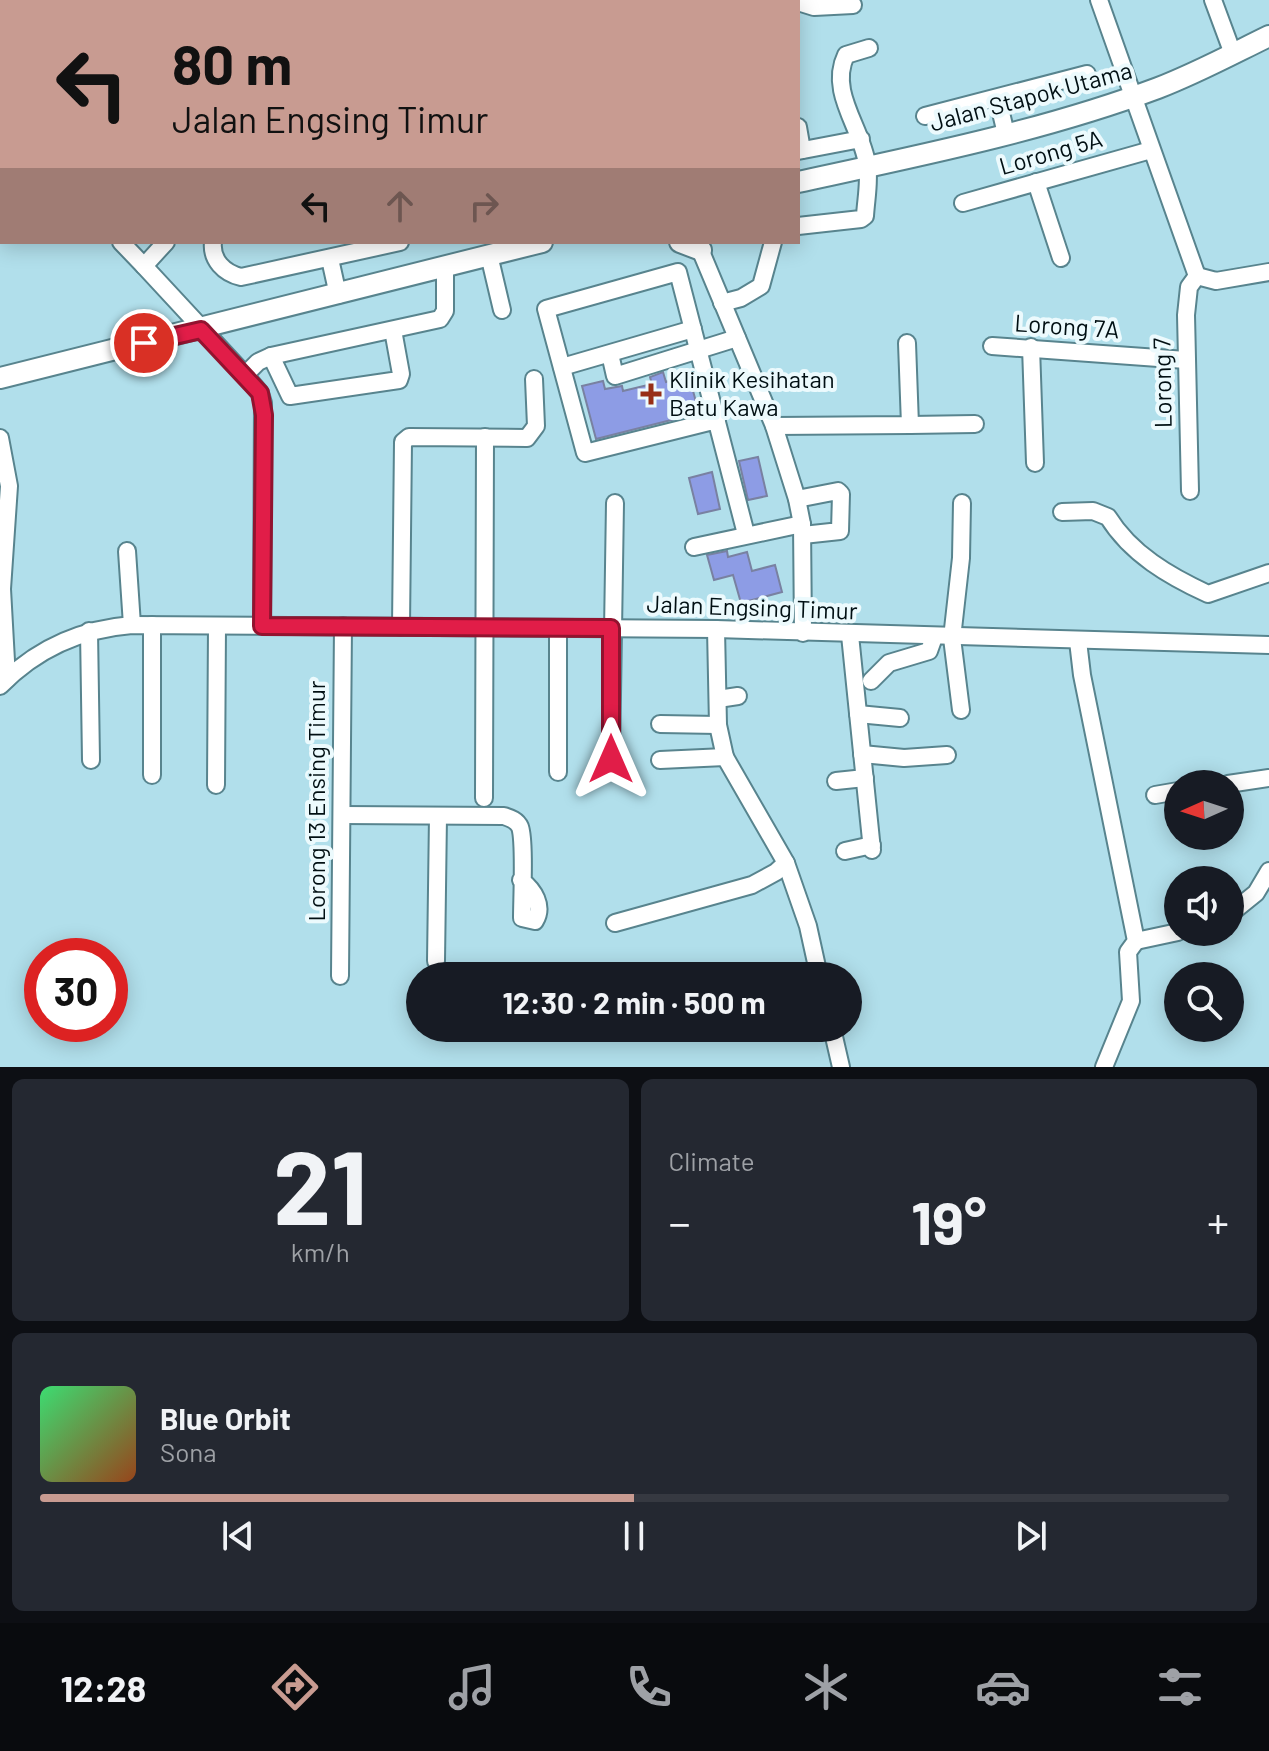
<!DOCTYPE html>
<meta charset="utf-8">
<style>
body{margin:0;font-family:Barlow,sans-serif;background:#242831;color:#f1f3f6;height:100vh;display:flex;flex-direction:column;font-size:30px;white-space:nowrap}
*{box-sizing:border-box;margin:0}
p{font-size:26px;color:#9ea1a6}
.icon{flex:none;width:44px;height:44px;fill:none;stroke:currentColor;stroke-width:2;stroke-linecap:round;stroke-linejoin:round}
.map{position:relative;height:1067px;overflow:hidden}
.drawer{display:flex;flex-direction:column;gap:12px;padding:12px;background:#0d0f14;flex:1}
.drawer>*{flex:none}
.banner{position:absolute;left:0px;top:0px;width:800px;height:244px;box-shadow:0 4px 20px #0003;background:#c89b91;color:#111;overflow:hidden}
.needle{width:52px;rotate:267deg}
.tools{position:absolute;left:1164px;top:770px;display:grid;gap:16px}
.tools a{display:grid;place-items:center;width:80px;height:80px;border-radius:50%;background:#171b24;box-shadow:0 4px 20px #0003;font-size:40px}
.speed{position:absolute;left:24px;top:938px;display:flex;gap:16px;font-size:40px;font-weight:700;text-align:center}
.speed>*{display:grid;place-content:center;width:104px;height:104px;border-radius:50%;background:#171b24;box-shadow:0 4px 20px #0003;line-height:1}
.speed .limit{border:12px solid #d22;background:#fff;color:#111}
.pin{position:absolute;display:grid;place-items:center;width:68px;height:68px;color:#fff;margin:-34px;border:4px solid #fff;border-radius:50%;box-shadow:0 2px 8px #0007}
.me{position:absolute;width:88px;margin:-44px;rotate:0deg;stroke-linejoin:round;filter:drop-shadow(0 0 6px #0008)}
.turn{display:flex;align-items:center;gap:28px;height:168px;padding:0 40px;font-size:36px}
.turn .icon{width:104px;height:104px;stroke-width:2.5}
.turn b{display:block;font-size:56px;line-height:68px}
.lanes{display:flex;align-items:center;height:76px;padding:0 40px;background:#0003;justify-content:center;gap:40px;direction:ltr}
.lanes .off{opacity:.35}
.big{font-size:60px;font-weight:700;line-height:1.1}
.drawer .tile{flex:1;display:flex;flex-direction:column;justify-content:center;gap:12px;min-width:0;padding:0 28px;border-radius:12px;background:#242831}
.drawer .dial{align-items:center;gap:0}
.dial b{font-size:104px;line-height:1}
.song{display:flex;align-items:center;gap:24px}
.cover{width:96px;height:96px;border-radius:12px;background:linear-gradient(135deg,hsl(140 70% 55%),hsl(20 70% 35%))}
.played{height:8px;border-radius:4px;background:linear-gradient(90deg,#c89b91 50%,#363941 50%)}
.keys{display:flex;justify-content:space-around;direction:ltr}
.heat{display:flex;justify-content:space-between;align-items:center;font-size:44px;direction:ltr}
.drawer .tiles{flex:1;display:grid;gap:12px;grid-template-columns:1fr 1fr}
.tile:last-child{grid-column:span 2}
.trip{position:absolute;left:406px;top:962px;width:456px;height:80px;border-radius:40px;background:#171b24;box-shadow:0 4px 20px #0003;font-weight:700;line-height:80px;text-align:center}
.tabs{display:flex;height:128px;justify-content:space-around;align-items:center;background:#090b0e;color:#9ea1a6}
.tabs .icon{width:56px;height:56px}
.tabs .on{color:#c89b91}
.tabs b{font-size:36px;color:#f1f3f6}
.map>svg:first-child{display:block}
</style>
<div class="map">
<svg width="1269" height="1067" viewBox="0 0 1269 1067">
<rect width="100%" height="100%" fill="#b1dfeb"/>
<g fill="#8d9ce5" stroke="#7981a1" stroke-width="2">
<path d="M663 372 666 382 689 376 699 413 596 439 582 386 603 381 605 389 622 386 623 391 652 384 650 377Z"/>
<path d="M758 457 767 496 748 500 739 461Z"/>
<path d="M712 472 720 509 698 514 689 478Z"/>
<path d="M727 551 728 557 747 552 752 571 775 565 782 592 741 603 733 575 714 580 707 555Z"/>
</g>
<g fill="none" stroke-linecap="round" stroke-linejoin="round">
<defs>
<g id="minor">
<path d="M137 0 140 2"/>
<path d="M1099 0 1197 276"/>
<path d="M1213 0 1233 54"/>
<path d="M342 2 343 0"/>
<path d="M670 2 671 0"/>
<path d="M798 2 814 7 853 5"/>
<path d="M998 100 1006 134"/>
<path d="M925 116 1087 74"/>
<path d="M798 127 802 150"/>
<path d="M0 133 2 134"/>
<path d="M798 151 861 139"/>
<path d="M1036 182 1061 258"/>
<path d="M963 203 1151 150"/>
<path d="M798 226 861 219 865 216C866 199 870 180 867 164 862 128 828 92 846 55L869 48"/>
<path d="M121 242 144 266"/>
<path d="M166 242 144 266 245 375 260 393 263 403 262 626"/>
<path d="M213 242C211 260 224 273 241 277L400 242"/>
<path d="M697 242 774 426 797 499 802 524 803 633"/>
<path d="M489 255 502 310"/>
<path d="M330 259 338 295"/>
<path d="M1197 276 1216 281 1269 272"/>
<path d="M722 303 741 298 761 286 773 242"/>
<path d="M992 346 1186 360"/>
<path d="M1031 347 1035 463"/>
<path d="M610 354 615 376 737 338"/>
<path d="M271 356 290 396 399 380 401 374 393 330"/>
<path d="M562 367 693 329"/>
<path d="M245 375 258 362 271 356 440 319 445 311V268"/>
<path d="M717 420 585 453 546 309 678 272 746 534"/>
<path d="M910 425 975 424"/>
<path d="M774 426 910 425 907 343"/>
<path d="M0 438 9 486 2 589 7 679"/>
<path d="M1190 491 1186 315 1189 287 1197 276"/>
<path d="M797 499 838 491 841 494 840 531 803 535"/>
<path d="M1062 512 1093 511 1108 517C1131 554 1169 576 1208 594L1269 573"/>
<path d="M694 547 802 524"/>
<path d="M127 551 132 625"/>
<path d="M152 625V775"/>
<path d="M401 627 403 442 409 437 527 438 536 426 534 379"/>
<path d="M89 631 91 760"/>
<path d="M850 635 872 850"/>
<path d="M1078 641 1082 675 1136 941 1128 952 1131 1001 1104 1067"/>
<path d="M871 681 889 663 929 651 934 637"/>
<path d="M0 686C36 649 81 629 132 625L716 629 1269 645"/>
<path d="M718 699 738 696"/>
<path d="M961 710 952 638 961 558 962 503"/>
<path d="M858 714 900 718"/>
<path d="M660 724 718 725"/>
<path d="M862 754 904 758 947 755"/>
<path d="M611 759 615 503"/>
<path d="M660 760 725 757"/>
<path d="M558 772V628"/>
<path d="M836 781 865 778"/>
<path d="M1228 784 1269 778"/>
<path d="M216 785 217 626"/>
<path d="M1155 795 1178 791"/>
<path d="M484 798 485 437"/>
<path d="M342 815 504 816C510 818 517 820 520 827 525 841 522 899 522 918L535 921C544 906 534 890 521 880"/>
<path d="M845 851 872 845"/>
<path d="M786 863 808 926 819 976"/>
<path d="M1230 914 1256 893 1269 871"/>
<path d="M615 923 752 885 776 872 786 863 725 757 718 725 716 629"/>
<path d="M1136 941 1178 932"/>
<path d="M436 961 438 816"/>
<path d="M340 976 343 626"/>
<path d="M832 1028 841 1067"/>
</g>
<g id="major">
<path d="M798 182C918 156 1043 131 1158 88 1197 73 1232 54 1269 36"/>
<path d="M680 242 701 250"/>
<path d="M0 378 542 242"/>
</g>
</defs>
<use href="#minor" stroke="#58848e" stroke-width="20"/>
<use href="#major" stroke="#58848e" stroke-width="24"/>
<use href="#minor" stroke="#fff" stroke-width="16"/>
<use href="#major" stroke="#fff" stroke-width="20"/>
</g>
<g fill="none" stroke-linecap="round" stroke-linejoin="round">
<defs>
<path id="route" d="M144 343 201 330 260 393 264 415 262 626 611 628V759"/>
</defs>
<use href="#route" stroke="#92132f" stroke-width="20"/>
<use href="#route" stroke="#e11d48" stroke-width="14"/>
</g>
<path fill="#972f16" stroke="#ecfafd" stroke-width="3" d="M647 382h8v8h8v8h-8v8h-8v-8h-8v-8h8z"/>
<g text-anchor="middle" stroke-width="8" stroke-linejoin="round" paint-order="stroke">
<g font-size="24" fill="#010f13" stroke="#ecfafd">
<text transform="translate(1031 97) rotate(-15)" y="8">Jalan Stapok Utama</text>
<text transform="translate(1051 153) rotate(-16)" y="8">Lorong 5A</text>
<text transform="translate(1067 327) rotate(4)" y="8">Lorong 7A</text>
<text transform="translate(1163 383) rotate(-91)" y="8">Lorong 7</text>
<text transform="translate(752 608) rotate(2)" y="8">Jalan Engsing Timur</text>
<text transform="translate(317 801) rotate(-90)" y="8">Lorong 13 Ensing Timur</text>
</g>
<g font-size="24" fill="#010f13" stroke="#ecfafd" text-anchor="start">
<text x="669" y="388">Klinik Kesihatan<tspan x="669" dy="28">Batu Kawa</tspan></text>
</g>
</g>
</svg>
<div class="tools">
<a><svg class="needle" viewBox="-14 -14 28 28"><path d="M0-13l5 13h-10z" fill="#e53935"/><path d="M0 13l5-13h-10z" fill="#9ea1a6"/></svg></a>
<a><svg class="icon" aria-label="sound" viewBox="0 0 24 24"><path d="M4 9h4l5-4v14l-5-4H4zM17 9q2 3 0 6"/></svg></a>
<a><svg class="icon" aria-label="search" viewBox="0 0 24 24"><circle cx="10" cy="10" r="6"/><path d="M15 15l6 6"/></svg></a>
</div>
<div class="speed"><div class="limit">30</div></div>
<div class="pin" style="left:144px;top:343px;background:#d93025"><svg class="icon" aria-label="arrive" viewBox="0 0 24 24"><path d="M6 21V4h12l-3 4 3 4H6"/></svg></div>
<svg class="me" style="left:611px;top:759px" viewBox="-20 -20 40 40"><path d="M0-17L14 15 0 8-14 15z" fill="#e11d48" stroke="#fff" stroke-width="4"/></svg>
<div class="trip">12:30 · 2 min · 500 m</div>
<div class="banner">
<div class="turn"><svg class="icon" aria-label="left" viewBox="0 0 24 24"><path d="M17 20v-9H6M10 6l-5 5 5 5"/></svg><div><b>80 m</b>Jalan Engsing Timur</div></div>
<div class="lanes"><svg class="icon" aria-label="left" viewBox="0 0 24 24"><path d="M17 20v-9H6M10 6l-5 5 5 5"/></svg><svg class="icon off" aria-label="ahead" viewBox="0 0 24 24"><path d="M12 20V5M6 11l6-6 6 6"/></svg><svg class="icon off" aria-label="right" viewBox="0 0 24 24"><path d="M7 20v-9h11M14 6l5 5-5 5"/></svg></div>
</div>
</div>
<section class="drawer">
<div class="tiles">
<div class="tile dial"><b>21</b><p>km/h</p></div>
<div class="tile"><p>Climate</p>
<div class="heat"><a>−</a><b class="big">19°</b><a>+</a></div>
</div>
<div class="tile">
<div class="song"><i class="cover"></i><div><b>Blue Orbit</b><p>Sona</p></div></div>
<div class="played"></div>
<div class="keys"><svg class="icon" aria-label="previous" viewBox="0 0 24 24"><path d="M18 5L8 12l10 7zM5 5v14"/></svg><svg class="icon" aria-label="pause" viewBox="0 0 24 24"><path d="M8 5v14M16 5v14"/></svg><svg class="icon" aria-label="next" viewBox="0 0 24 24"><path d="M6 5l10 7-10 7zM19 5v14"/></svg></div>
</div>
</div>
</section>
<nav class="tabs">
<b>12:28</b>
<svg class="icon on" aria-label="directions" viewBox="0 0 24 24"><path d="M12 3l9 9-9 9-9-9zM9 14v-3h6M13 9l2 2-2 2"/></svg>
<svg class="icon" aria-label="music" viewBox="0 0 24 24"><path d="M9 18V5l10-2v13"/><circle cx="6" cy="18" r="3"/><circle cx="16" cy="16" r="3"/></svg>
<svg class="icon" aria-label="phone" viewBox="0 0 24 24"><path d="M5 4h4l2 5-3 2q2 4 5 5l2-3 5 2v4C11 20 4 13 5 4z"/></svg>
<svg class="icon" aria-label="climate" viewBox="0 0 24 24"><path d="M12 3v18M4 7l16 10M4 17L20 7"/></svg>
<svg class="icon" aria-label="car" viewBox="0 0 24 24"><path d="M5 17H2v-5l4-1 3-4h7l3 4 3 1v5h-3M9 17h6M6 11h13"/><circle cx="7" cy="17" r="2"/><circle cx="17" cy="17" r="2"/></svg>
<svg class="icon" aria-label="filters" viewBox="0 0 24 24"><path d="M4 7h16M4 17h16"/><circle cx="9" cy="7" r="2"/><circle cx="15" cy="17" r="2"/></svg>
</nav>
